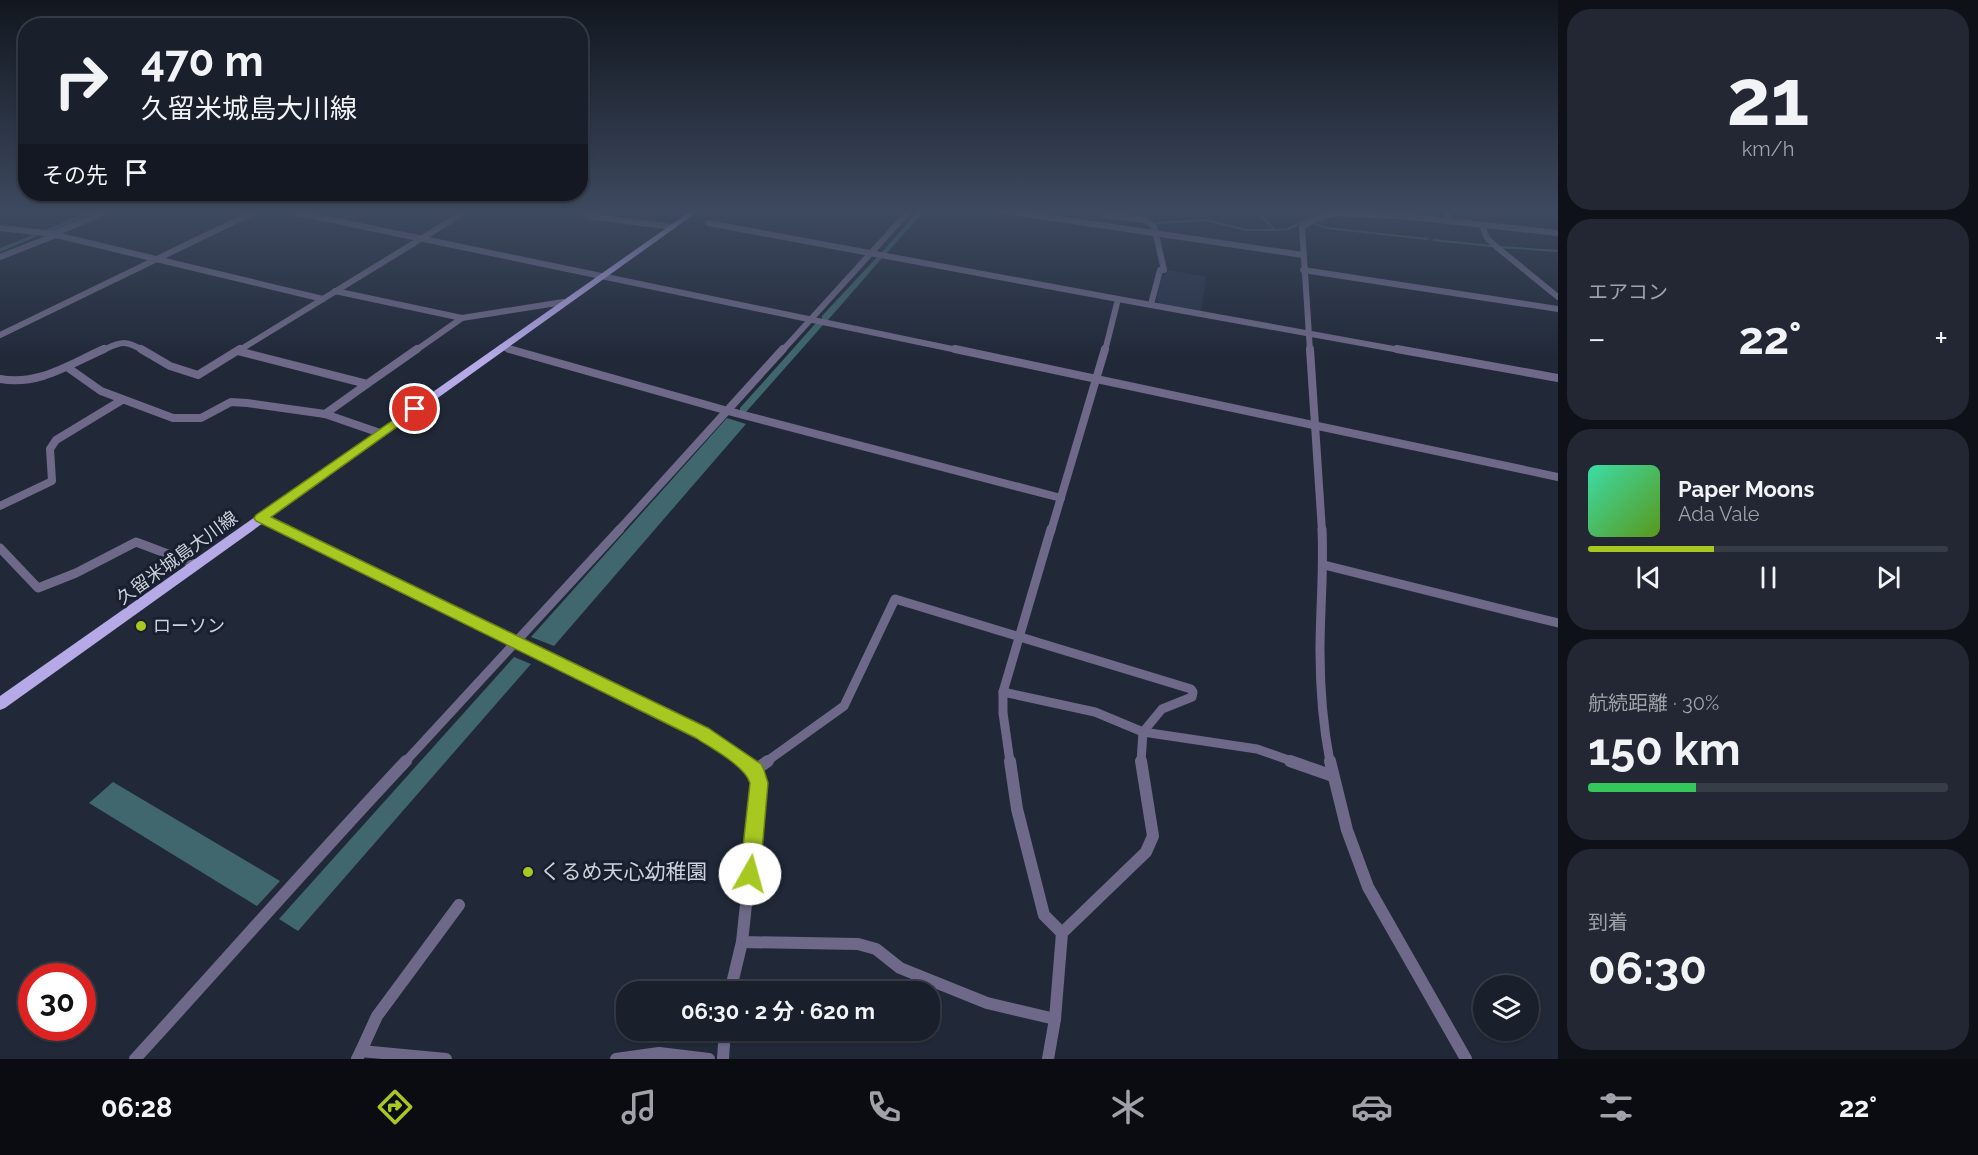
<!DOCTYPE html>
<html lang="ja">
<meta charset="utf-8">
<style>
body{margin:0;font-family:Raleway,"Noto Sans JP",sans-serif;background:#222733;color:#f1f3f6;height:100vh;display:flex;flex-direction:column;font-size:22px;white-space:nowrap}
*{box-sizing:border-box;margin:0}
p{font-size:20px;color:#9fa2a9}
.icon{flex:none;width:33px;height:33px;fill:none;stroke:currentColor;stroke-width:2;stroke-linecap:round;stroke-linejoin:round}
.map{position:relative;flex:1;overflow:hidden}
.sheet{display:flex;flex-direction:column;gap:9px;padding:9px;background:#0e1118;width:420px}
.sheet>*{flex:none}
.top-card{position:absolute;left:18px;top:18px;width:570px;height:183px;border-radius:24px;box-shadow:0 2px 4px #0004,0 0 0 2px #373d47;background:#191f2b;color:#f1f3f6;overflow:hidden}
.buttons{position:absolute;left:1473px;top:975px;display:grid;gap:12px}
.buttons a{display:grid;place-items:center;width:66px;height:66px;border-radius:50%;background:#191f2b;box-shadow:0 2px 4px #0004,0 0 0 2px #373d47;font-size:30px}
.speed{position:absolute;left:18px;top:963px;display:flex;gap:12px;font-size:30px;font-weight:700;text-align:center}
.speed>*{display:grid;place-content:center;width:78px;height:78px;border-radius:50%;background:#191f2b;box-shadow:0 2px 4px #0004,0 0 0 2px #373d47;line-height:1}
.speed .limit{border:9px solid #d22;background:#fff;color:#111}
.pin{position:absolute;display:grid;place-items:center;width:51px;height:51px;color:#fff;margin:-26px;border:3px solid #fff;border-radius:50%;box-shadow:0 2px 6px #0007}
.me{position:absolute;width:66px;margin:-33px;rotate:7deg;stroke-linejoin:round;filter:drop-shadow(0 0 4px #0008)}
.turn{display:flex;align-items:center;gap:21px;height:126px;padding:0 24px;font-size:27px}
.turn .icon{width:78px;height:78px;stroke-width:2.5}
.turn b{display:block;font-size:42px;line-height:51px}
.then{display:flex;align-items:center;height:57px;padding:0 24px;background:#0003;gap:12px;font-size:22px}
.big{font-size:45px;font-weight:700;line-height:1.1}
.sheet .widget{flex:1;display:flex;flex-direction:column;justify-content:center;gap:9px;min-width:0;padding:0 21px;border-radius:24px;background:#222733}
.sheet .dial{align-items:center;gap:0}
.dial b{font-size:78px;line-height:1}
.song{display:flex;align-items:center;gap:18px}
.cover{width:72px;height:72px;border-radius:9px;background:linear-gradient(135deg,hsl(160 70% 55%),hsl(90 70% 35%))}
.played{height:6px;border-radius:3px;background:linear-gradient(90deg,#a6c821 35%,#373d47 35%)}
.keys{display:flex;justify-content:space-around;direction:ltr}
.heat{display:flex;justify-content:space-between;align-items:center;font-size:33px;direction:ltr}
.charge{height:9px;border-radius:4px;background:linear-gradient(90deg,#34c759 30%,#373d47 0)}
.trip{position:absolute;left:616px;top:981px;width:324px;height:60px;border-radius:24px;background:#191f2b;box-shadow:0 2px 4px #0004,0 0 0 2px #373d47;font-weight:700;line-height:60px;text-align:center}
.tab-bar{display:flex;height:96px;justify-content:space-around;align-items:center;background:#0a0c11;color:#9fa2a9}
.tab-bar .icon{width:42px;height:42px}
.tab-bar .active{color:#a6c821}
.tab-bar b{font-size:27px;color:#f1f3f6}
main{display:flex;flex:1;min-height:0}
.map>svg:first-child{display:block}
</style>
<main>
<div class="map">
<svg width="1558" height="1059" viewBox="0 0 1558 1059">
<rect width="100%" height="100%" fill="#212939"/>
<g fill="#283348">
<path d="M1104 210H1189L1191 217 1160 220 1104 214Z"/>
<path d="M1168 270 1206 277 1201 312 1162 305 1154 298 1160 276 1166 274Z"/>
</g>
<g fill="#3f676d">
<path d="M727 418 746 424 554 646 531 637Z"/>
<path d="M514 657 531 664 298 931 279 919Z"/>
<path d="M113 782 280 881 257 906 89 803Z"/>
</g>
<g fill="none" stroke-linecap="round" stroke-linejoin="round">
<g stroke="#3f676d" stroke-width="2">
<path d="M1096 210 1097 215"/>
<path d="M1157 223 1206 220 1246 230H1275L1254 210"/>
<path d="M1313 223 1327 228 1427 239"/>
<path d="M1275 230 1288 229 1306 220"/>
<path d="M1434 240 1491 246"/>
<path d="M1499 247 1558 251"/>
</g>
<g fill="#3f676d" fill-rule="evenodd">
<path d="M92 210H100L51 231 46 230Z"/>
<path d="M919 210H925L886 254H882V252Z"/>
<path d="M33 235 38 236 0 252V248Z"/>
<path d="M878 256 883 257 828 320H822V316Z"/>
<path d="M816 323H819L823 325 746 412H740V408Z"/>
</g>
<g stroke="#6e6988" stroke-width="6">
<path d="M284 210 962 351"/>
<path d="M595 210 587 216 672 227"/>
<path d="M998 210 1303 255"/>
<path d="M1102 210 1104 215 1145 220 1154 226 1164 270H1160L1151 304"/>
<path d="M1445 210 1451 221"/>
<path d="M708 223 1118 299"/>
<path d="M1482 225 1487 238 1493 244 1558 297"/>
<path d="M0 228 53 234 110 210"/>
<path d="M0 257 56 235 323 299"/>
<path d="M1303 270 1558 309"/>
<path d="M335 291 462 318"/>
<path d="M0 335 258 210"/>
<path d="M502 347 515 351"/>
<path d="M101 351C121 342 124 339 144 351"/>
<path d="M238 351 468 210"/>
<path d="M415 351 462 318 563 302"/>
<path d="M782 351 910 210"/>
<path d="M1105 351 1118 299 1405 351"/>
<path d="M1310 351 1302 227 1313 220 1336 213 1412 217 1558 233"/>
</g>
<g stroke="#6e6988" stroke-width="8">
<path d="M141 349 170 366 198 375 240 349"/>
<path d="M509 349 728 411 1061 498"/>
<path d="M955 349 1558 477"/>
<path d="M1310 349 1322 531"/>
<path d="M1397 349 1558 378"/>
<path d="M238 351 367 384 325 414"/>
<path d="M67 367 101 391 173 418H201L231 402 247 403 325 414 380 433"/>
<path d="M0 379C39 386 70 364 104 349"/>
<path d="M367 384 417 349"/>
<path d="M0 506 52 481 50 449 56 440 122 400"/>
<path d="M261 518 287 531"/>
<path d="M618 531 783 349"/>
<path d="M1051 531 1105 349"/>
</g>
<g stroke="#6e6988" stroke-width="9">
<path d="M284 529 703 733 744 762"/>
<path d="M1322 529C1324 570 1320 610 1320 651 1320 688 1323 726 1330 762"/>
<path d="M0 548 38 588 76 573 136 542 197 565"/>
<path d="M1324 565 1558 623"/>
<path d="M405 762 620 529"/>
<path d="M766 762 844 706 895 599 1191 689 1193 692 1192 697 1162 709 1143 732 1095 712 1003 692"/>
<path d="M1010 762 1003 713V692L1051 529"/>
<path d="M1141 762 1143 732 1257 749 1294 762"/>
</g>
<g stroke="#6e6988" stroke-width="12">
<path d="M1010 761 1017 809 1044 915 1062 933"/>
<path d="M1290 761 1333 776"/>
<path d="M1330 761 1347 830 1368 887 1466 1059"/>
<path d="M755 770 768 761"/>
<path d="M742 942 858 944 876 949 900 968 987 1003 1055 1019"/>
<path d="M730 992 742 942 759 783 755 770 742 761"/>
<path d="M361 1051 377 1016 459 905"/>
<path d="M135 1059C226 960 314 859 406 761"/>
<path d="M357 1059 361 1051 446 1059"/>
<path d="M616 1059 659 1053 709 1059"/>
<path d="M723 1059 725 1030"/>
<path d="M1048 1059 1055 1019 1062 933 1146 852 1153 836 1141 761"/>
</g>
<path fill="#b5a9e8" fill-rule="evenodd" d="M692 210H700L5 708 0 710V696Z"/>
</g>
<linearGradient id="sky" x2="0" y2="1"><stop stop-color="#12171f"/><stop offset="0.59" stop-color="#3d495f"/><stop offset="1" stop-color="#3d495f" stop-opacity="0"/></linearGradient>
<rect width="1558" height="358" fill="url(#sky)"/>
<path fill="#a6c821" stroke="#6c8215" stroke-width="1.5" d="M415 405 419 406V411L271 517 708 728 761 764 764 770 768 783 760 874 757 881 750 884 743 881 740 874 750 783C745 766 711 748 696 738L256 521 254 518 256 515Z"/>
<g fill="#a6c821" stroke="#181f2e" stroke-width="2">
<circle cx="141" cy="626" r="6"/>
<circle cx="528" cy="872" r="6"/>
</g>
<g text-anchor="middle" stroke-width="6" stroke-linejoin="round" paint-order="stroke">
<g font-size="18" fill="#ccd1dc" stroke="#181f2e">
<text transform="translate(177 558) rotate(-36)" y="6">久留米城島大川線</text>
</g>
<g font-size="18" fill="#ccd1dc" stroke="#181f2e" text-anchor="start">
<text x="153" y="632">ローソン</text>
</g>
<g font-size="21" fill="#ccd1dc" stroke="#181f2e" text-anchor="start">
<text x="540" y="879">くるめ天心幼稚園</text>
</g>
</g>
</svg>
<div class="buttons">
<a><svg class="icon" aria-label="layers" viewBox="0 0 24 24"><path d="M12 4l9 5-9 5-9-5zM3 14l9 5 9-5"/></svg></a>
</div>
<div class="speed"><div class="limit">30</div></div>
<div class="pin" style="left:415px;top:409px;background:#d93025"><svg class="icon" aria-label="arrive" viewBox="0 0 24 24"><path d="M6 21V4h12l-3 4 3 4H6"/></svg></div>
<svg class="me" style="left:750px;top:874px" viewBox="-20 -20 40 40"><circle r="19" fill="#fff"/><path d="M0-13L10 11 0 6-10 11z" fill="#a6c821"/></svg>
<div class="trip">06:30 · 2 分 · 620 m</div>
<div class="top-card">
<div class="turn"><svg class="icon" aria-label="right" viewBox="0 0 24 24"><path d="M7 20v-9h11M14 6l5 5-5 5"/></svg><div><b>470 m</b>久留米城島大川線</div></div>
<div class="then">その先<svg class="icon" aria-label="arrive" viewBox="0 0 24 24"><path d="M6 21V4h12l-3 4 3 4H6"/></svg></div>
</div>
</div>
<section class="sheet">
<div class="widget dial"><b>21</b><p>km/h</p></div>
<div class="widget"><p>エアコン</p>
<div class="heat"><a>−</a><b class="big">22°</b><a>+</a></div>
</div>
<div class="widget">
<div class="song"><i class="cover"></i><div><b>Paper Moons</b><p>Ada Vale</p></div></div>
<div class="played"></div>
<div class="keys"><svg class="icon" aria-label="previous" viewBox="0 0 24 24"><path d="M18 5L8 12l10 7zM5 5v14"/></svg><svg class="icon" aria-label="pause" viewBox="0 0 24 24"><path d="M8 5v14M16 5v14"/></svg><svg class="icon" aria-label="next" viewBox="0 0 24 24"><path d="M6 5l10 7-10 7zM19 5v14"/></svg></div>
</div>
<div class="widget"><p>航続距離 · 30%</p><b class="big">150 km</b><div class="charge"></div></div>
<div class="widget"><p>到着</p><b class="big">06:30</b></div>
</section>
</main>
<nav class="tab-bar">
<b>06:28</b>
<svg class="icon active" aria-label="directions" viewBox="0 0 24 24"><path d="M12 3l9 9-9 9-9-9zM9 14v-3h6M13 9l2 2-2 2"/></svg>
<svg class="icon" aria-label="music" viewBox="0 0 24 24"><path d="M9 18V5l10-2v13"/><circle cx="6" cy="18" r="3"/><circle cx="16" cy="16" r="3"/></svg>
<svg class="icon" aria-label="phone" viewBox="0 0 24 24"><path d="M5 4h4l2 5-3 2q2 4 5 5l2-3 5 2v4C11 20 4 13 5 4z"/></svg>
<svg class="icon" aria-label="climate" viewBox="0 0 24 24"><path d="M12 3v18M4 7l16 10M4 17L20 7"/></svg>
<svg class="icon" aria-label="car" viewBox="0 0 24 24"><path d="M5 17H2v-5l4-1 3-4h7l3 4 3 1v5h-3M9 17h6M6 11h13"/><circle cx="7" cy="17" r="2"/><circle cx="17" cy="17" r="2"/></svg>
<svg class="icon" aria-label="filters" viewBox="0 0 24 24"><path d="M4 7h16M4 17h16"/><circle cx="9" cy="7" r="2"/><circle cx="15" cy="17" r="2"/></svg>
<b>22°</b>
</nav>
